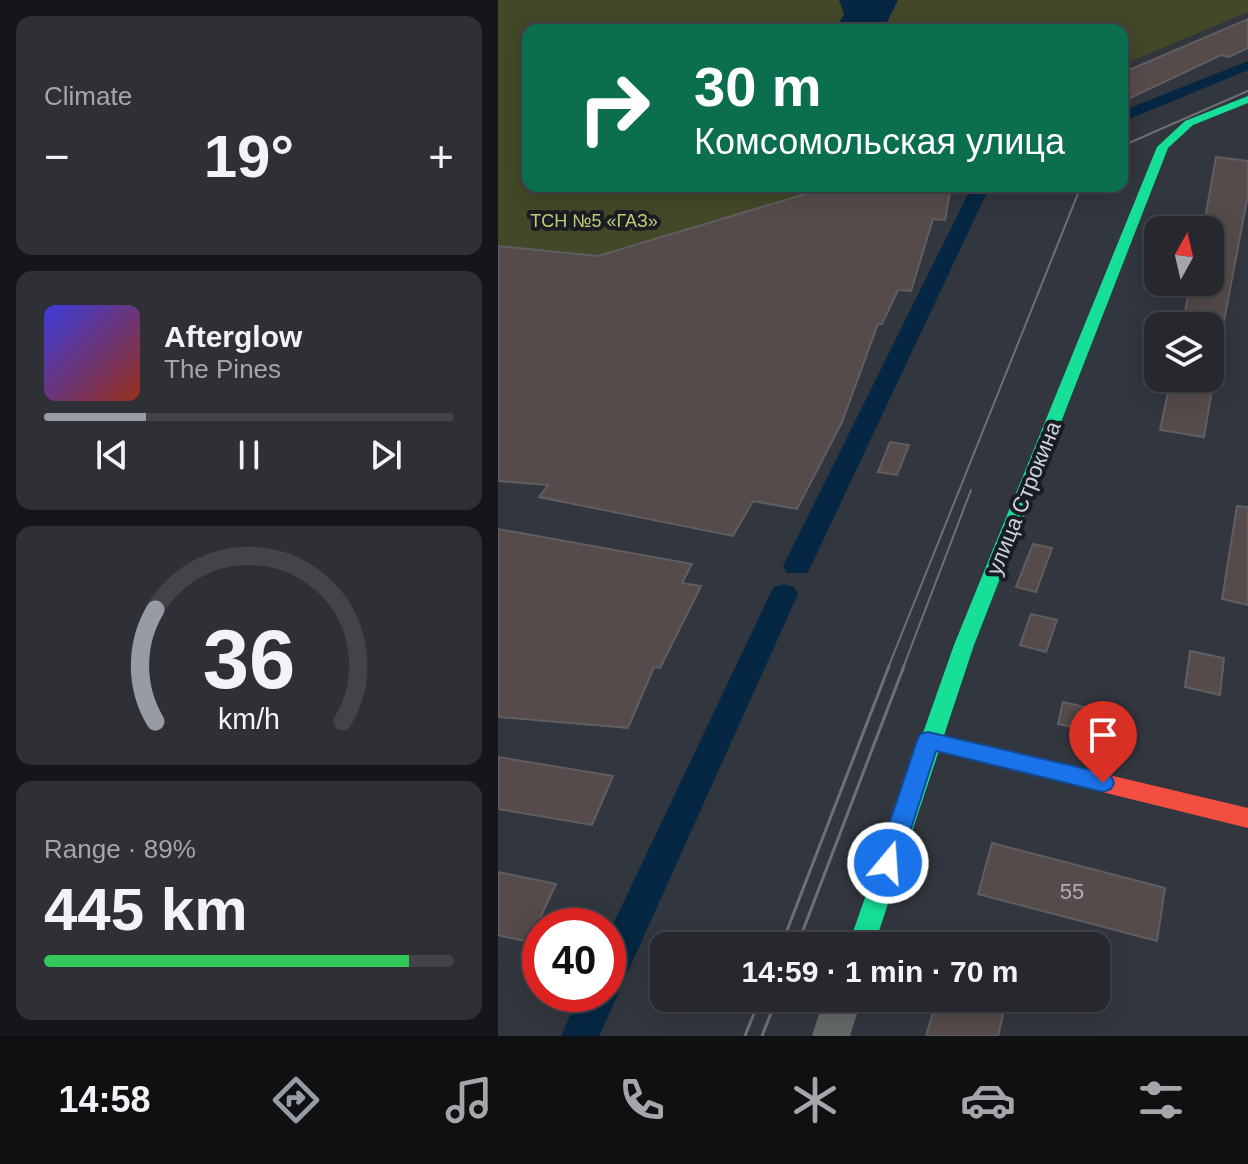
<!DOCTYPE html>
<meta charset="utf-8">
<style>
body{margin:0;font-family:Helvetica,sans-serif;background:#2e3036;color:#f1f3f6;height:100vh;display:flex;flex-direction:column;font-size:30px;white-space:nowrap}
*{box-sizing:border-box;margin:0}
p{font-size:26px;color:#a4a6aa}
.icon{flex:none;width:44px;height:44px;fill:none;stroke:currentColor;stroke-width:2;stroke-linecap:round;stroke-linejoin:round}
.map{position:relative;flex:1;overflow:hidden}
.details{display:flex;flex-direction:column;gap:16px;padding:16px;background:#151619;width:498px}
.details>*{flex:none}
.banner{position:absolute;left:24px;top:24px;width:606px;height:168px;border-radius:16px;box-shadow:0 4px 20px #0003,0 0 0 2px #42444a;background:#0b6e4f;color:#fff;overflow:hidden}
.needle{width:52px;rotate:8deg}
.buttons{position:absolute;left:646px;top:216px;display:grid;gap:16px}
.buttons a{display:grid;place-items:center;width:80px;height:80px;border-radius:16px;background:#26282e;box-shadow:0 4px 20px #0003,0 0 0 2px #42444a;font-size:40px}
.speed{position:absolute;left:24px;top:908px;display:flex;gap:16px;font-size:40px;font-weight:700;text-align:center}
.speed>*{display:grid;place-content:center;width:104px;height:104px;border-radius:50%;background:#26282e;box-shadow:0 4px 20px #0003,0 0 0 2px #42444a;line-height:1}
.speed .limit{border:12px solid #d22;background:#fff;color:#111}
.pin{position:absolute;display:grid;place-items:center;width:68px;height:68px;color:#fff;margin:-82px -34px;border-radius:50% 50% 50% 0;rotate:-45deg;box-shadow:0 0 8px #0007}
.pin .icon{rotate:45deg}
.me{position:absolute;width:88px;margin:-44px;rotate:18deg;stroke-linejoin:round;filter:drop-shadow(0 0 6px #0008)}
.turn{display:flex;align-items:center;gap:28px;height:168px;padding:0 40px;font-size:36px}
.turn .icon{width:104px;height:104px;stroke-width:2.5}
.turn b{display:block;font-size:56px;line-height:68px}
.big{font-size:60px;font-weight:800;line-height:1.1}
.details .widget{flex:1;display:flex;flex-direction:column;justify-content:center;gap:12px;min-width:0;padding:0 28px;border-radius:16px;background:#2e3036}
.details .dial{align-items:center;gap:0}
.dial svg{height:208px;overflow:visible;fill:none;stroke:#42444a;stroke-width:7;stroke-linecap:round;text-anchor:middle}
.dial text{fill:#f1f3f6;stroke:none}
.song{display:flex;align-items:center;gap:24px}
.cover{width:96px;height:96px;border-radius:12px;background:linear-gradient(135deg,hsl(240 70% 55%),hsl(10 70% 35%))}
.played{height:8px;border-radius:4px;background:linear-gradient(90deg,#979ba4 25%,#42444a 25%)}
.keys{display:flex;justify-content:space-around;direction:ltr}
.heat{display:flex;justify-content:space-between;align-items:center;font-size:44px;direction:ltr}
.charge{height:12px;border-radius:6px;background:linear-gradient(90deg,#34c759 89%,#42444a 0)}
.trip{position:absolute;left:152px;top:932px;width:460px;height:80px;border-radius:16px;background:#26282e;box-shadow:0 4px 20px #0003,0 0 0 2px #42444a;font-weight:800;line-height:80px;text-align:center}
.dock{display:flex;height:128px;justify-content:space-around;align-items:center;background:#0f1012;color:#a4a6aa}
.dock .icon{width:56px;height:56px}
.dock .active{color:#979ba4}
.dock b{font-size:36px;color:#f1f3f6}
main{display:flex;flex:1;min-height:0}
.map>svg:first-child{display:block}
</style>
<main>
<section class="details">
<div class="widget"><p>Climate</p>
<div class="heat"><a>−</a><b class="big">19°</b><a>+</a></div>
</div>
<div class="widget">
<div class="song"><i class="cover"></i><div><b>Afterglow</b><p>The Pines</p></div></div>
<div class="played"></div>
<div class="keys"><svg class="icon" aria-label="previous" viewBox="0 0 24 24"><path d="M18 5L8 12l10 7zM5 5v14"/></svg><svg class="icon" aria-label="pause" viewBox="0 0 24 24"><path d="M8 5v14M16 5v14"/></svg><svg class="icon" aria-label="next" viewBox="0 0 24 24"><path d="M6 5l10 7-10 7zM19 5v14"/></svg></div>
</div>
<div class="widget dial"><svg viewBox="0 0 100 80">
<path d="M14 69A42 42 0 1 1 86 69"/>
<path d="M14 69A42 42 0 0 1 14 26" stroke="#979ba4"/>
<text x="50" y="56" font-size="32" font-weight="700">36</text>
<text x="50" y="72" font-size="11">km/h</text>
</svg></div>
<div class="widget"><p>Range · 89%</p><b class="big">445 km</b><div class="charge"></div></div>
</section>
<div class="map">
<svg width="750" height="1036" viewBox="0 0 750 1036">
<rect width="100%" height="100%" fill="#32363e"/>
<path fill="#424828" d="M0 0H750V12L624 65V30H30V186H334L99 256 0 246Z"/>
<path fill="#052743" d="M341 0H400L385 30H337L346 14Z"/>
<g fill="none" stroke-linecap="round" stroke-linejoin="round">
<g fill="#052743" fill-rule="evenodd">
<path d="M750 61V70L624 122V111Z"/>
<path d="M474 186H492L313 566 309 573H289L285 566Z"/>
<path d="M286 584 296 587 300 594 123 987 118 989 120 994 101 1036H63L82 994H110V935L272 594 276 587Z"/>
</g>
</g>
<g fill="#554b4b" stroke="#605e61" stroke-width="2">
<path d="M750 19V48L731 57 723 55 624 102V73Z"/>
<path d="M718 157 750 161V195L725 326H684L693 282H712V230H705Z"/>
<path d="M334 186H453L447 220 435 219 413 291 400 290 384 324H380L344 422 299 509 255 501 235 536 41 497 50 485 0 481V246L100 256Z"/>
<path d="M673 378H716L706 437 662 430Z"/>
<path d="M392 442 411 445 399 475 380 472Z"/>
<path d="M739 506 750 507V605L724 599Z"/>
<path d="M0 529 194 564 184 583 203 586 162 668 156 667 130 728 0 717Z"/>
<path d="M535 544 554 548 538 592 518 587Z"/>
<path d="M533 614 559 620 548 652 522 645Z"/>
<path d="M692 651 726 658 722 695 687 687Z"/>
<path d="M565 702 604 711 600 733 560 724Z"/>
<path d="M0 757 115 776 94 825 0 809Z"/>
<path d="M494 843 667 888 659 941 480 894Z"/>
<path d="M0 872 58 884 31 942 0 935Z"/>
<path d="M439 998H509L500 1036H428Z"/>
</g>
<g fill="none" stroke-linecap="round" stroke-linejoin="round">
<path fill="#656868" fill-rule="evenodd" d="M326 998H364L352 1036H314Z"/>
<path fill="#16e098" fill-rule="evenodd" d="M750 96V103L695 125 670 148 476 645 376 946H350L456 645 659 147 687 121Z"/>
<path fill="#f24e42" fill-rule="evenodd" d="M430 732 750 808V828L422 747 419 741 422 735Z"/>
<g stroke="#6e7173" stroke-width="2">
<path d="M624 146 750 91"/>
<path d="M390 668 583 186"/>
<path d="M405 668 473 490"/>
</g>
<g stroke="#6e7173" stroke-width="3">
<path d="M283 946 391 666"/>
<path d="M299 946 406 666"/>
<path d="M247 1036 262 998"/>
<path d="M264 1036 279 998"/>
</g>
</g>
<path fill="#1a73e8" stroke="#114b97" stroke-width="2" d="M430 732 605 773 613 776 616 783 613 789 605 792 438 751 402 863 399 871 390 874 381 871 378 863 419 741 422 734Z"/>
<g text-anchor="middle" stroke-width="8" stroke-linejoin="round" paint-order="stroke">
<g font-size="18" fill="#bfce74" stroke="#191c23">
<text x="96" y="227">ТСН №5 «ГАЗ»</text>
</g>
<g font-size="22" fill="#cdd2db" stroke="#191c23">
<text transform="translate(525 498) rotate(-68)" y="8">улица Строкина</text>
</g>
<g font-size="22" fill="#afb0b7">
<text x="574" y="899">55</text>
</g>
</g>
</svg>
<div class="buttons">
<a><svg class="needle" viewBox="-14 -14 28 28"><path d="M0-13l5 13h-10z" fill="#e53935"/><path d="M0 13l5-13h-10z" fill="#a4a6aa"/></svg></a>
<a><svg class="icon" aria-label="layers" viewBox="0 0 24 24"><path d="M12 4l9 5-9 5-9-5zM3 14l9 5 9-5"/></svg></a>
</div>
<div class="speed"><div class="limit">40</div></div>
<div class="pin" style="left:605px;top:783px;background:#d93025"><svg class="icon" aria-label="arrive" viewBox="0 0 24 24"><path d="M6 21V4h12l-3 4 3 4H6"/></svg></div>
<svg class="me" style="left:390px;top:863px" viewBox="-20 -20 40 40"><circle r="17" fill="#1a73e8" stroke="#fff" stroke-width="3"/><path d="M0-11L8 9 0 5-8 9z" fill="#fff"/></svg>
<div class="trip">14:59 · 1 min · 70 m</div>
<div class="banner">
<div class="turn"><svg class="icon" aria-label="right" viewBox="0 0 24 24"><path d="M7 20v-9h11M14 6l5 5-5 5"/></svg><div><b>30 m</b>Комсомольская улица</div></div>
</div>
</div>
</main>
<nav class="dock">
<b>14:58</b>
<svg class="icon active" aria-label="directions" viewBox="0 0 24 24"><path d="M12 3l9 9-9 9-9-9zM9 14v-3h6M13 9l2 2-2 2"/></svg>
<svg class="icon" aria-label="music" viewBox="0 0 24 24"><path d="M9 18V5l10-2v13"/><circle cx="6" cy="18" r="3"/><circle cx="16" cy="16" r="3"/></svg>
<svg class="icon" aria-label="phone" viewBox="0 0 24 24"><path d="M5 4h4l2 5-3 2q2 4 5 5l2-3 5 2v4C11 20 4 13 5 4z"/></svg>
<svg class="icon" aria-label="climate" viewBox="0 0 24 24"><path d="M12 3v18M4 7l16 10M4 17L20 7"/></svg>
<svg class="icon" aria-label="car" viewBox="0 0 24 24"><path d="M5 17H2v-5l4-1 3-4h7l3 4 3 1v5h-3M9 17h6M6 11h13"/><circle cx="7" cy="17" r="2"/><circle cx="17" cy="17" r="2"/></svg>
<svg class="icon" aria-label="filters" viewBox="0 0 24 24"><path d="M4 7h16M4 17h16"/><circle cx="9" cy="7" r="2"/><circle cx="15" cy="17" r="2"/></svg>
</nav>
